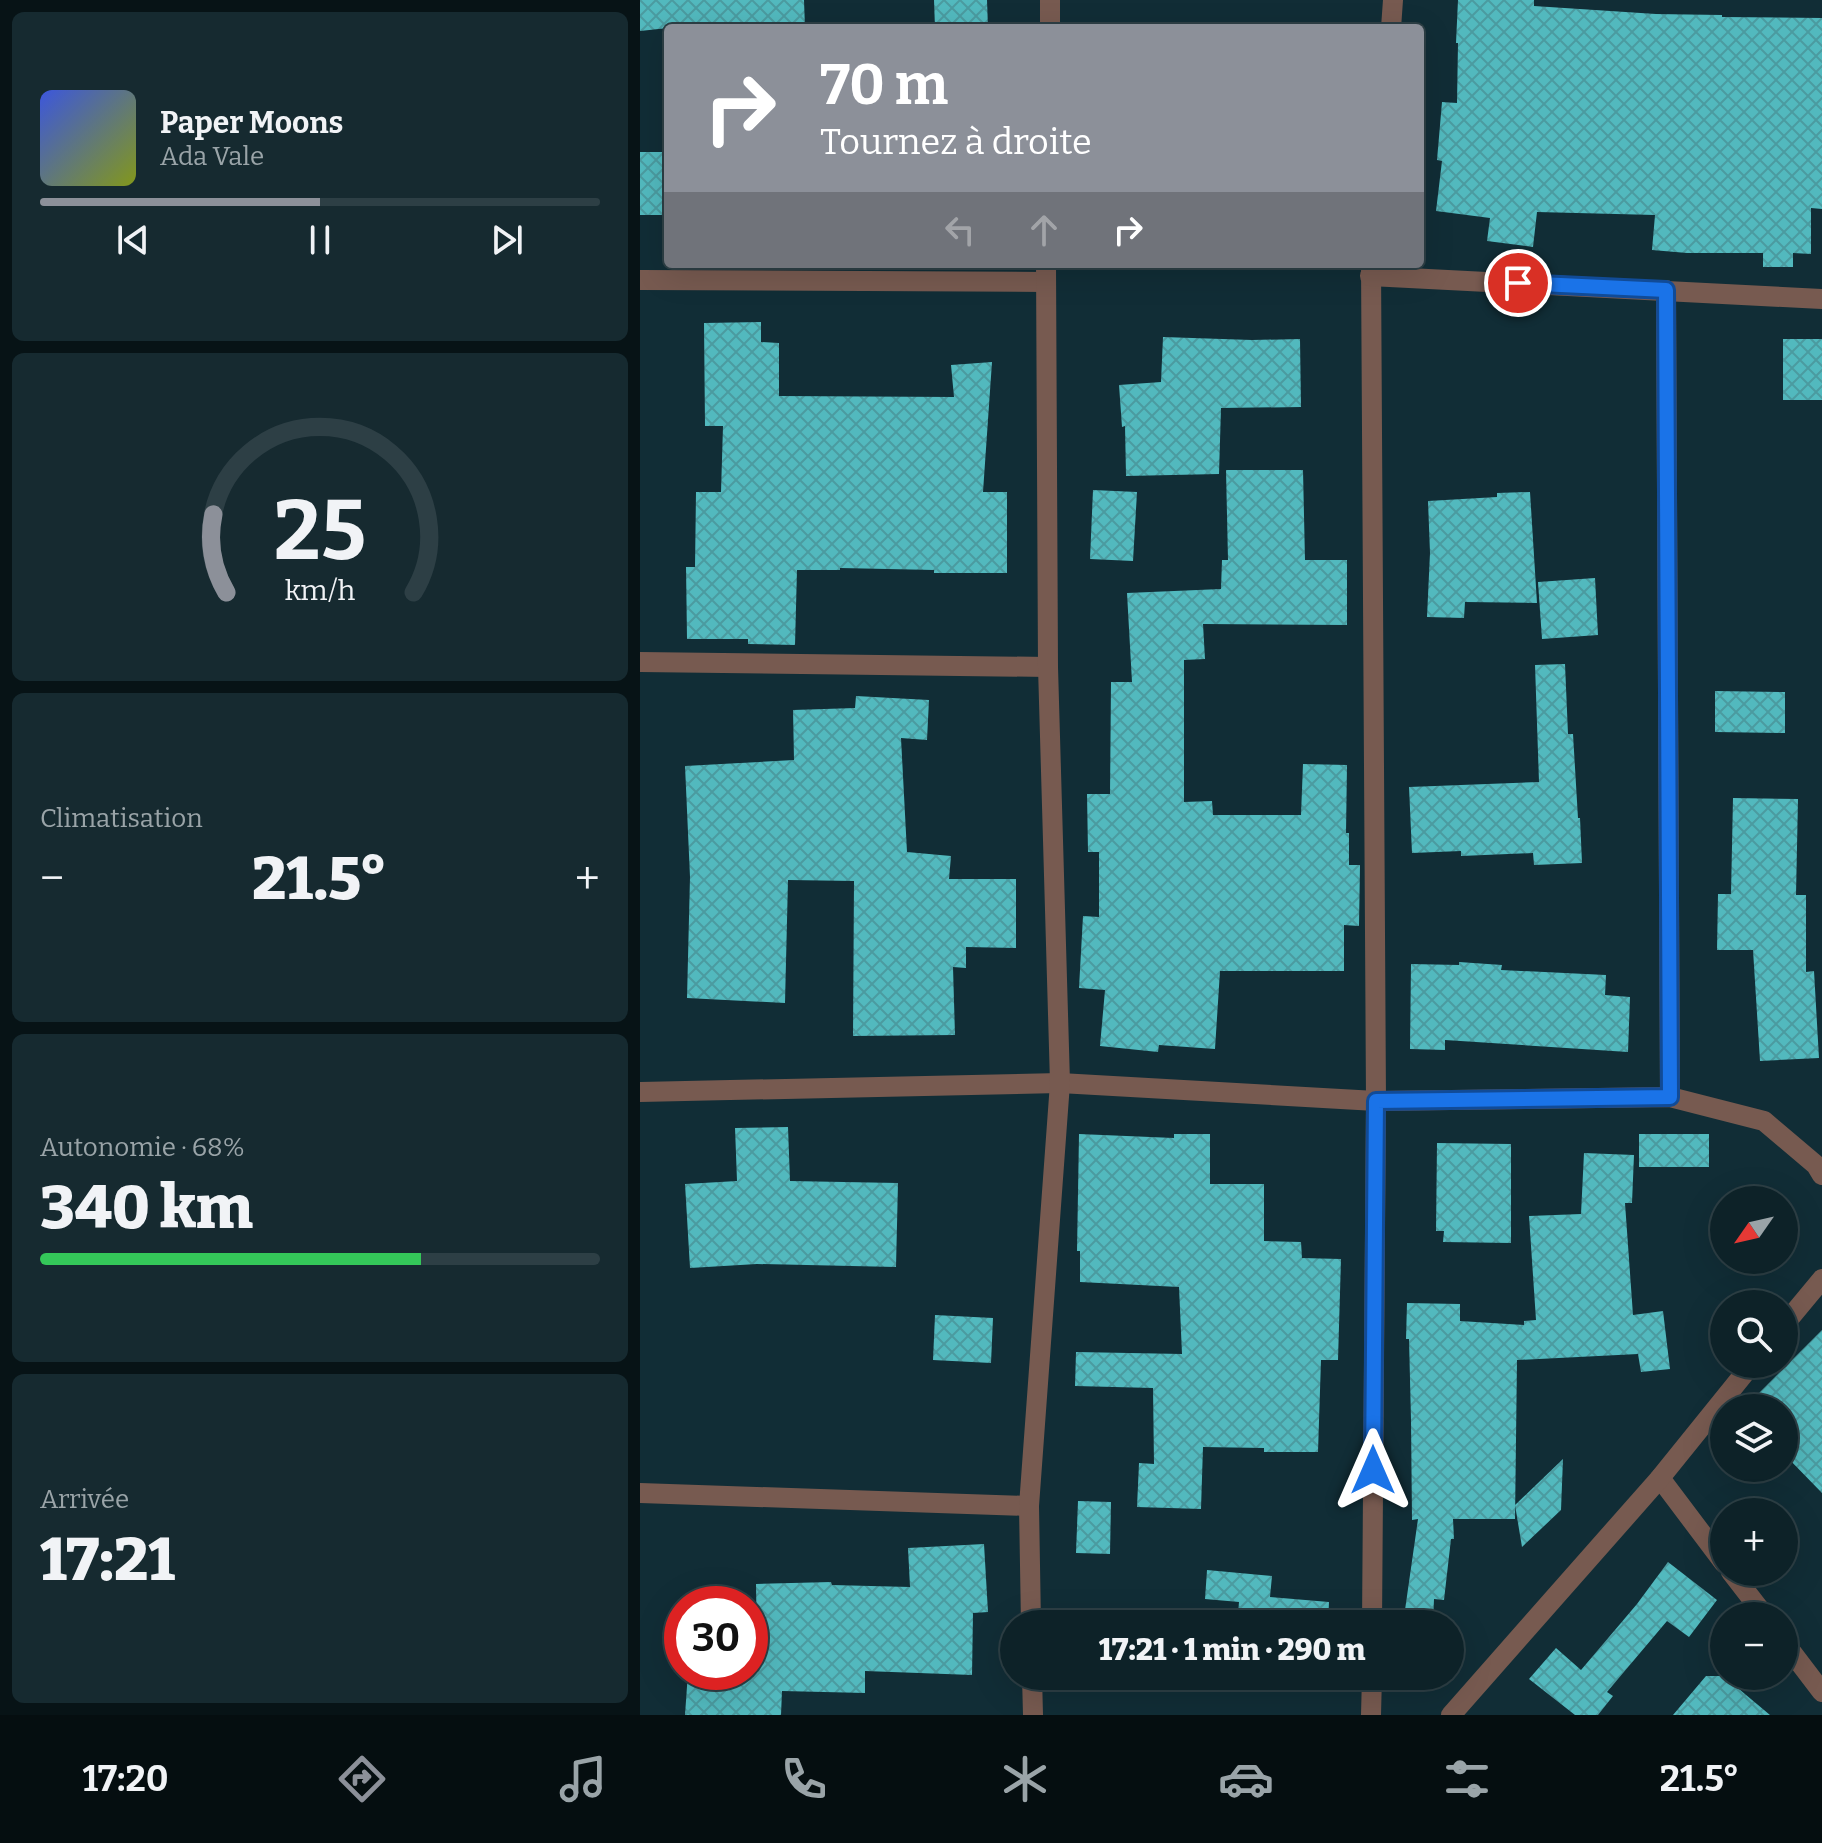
<!DOCTYPE html>
<html lang="fr">
<meta charset="utf-8">
<style>
body{margin:0;font-family:Bitter,serif;background:#162a30;color:#f1f3f6;height:100vh;display:flex;flex-direction:column;font-size:30px;white-space:nowrap}
*{box-sizing:border-box;margin:0}
p{font-size:26px;color:#9aa4a8}
.icon{flex:none;width:44px;height:44px;fill:none;stroke:currentColor;stroke-width:2;stroke-linecap:round;stroke-linejoin:round}
.map{position:relative;flex:1;overflow:hidden}
.side{display:flex;flex-direction:column;gap:12px;padding:12px;background:#071316;width:640px}
.side>*{flex:none}
.hud{position:absolute;left:24px;top:24px;width:760px;height:244px;border-radius:8px;box-shadow:0 8px 32px #0002,0 0 0 2px #2d3f45;background:#8c9099;color:#fff;overflow:hidden}
.needle{width:52px;rotate:236deg}
.tools{position:absolute;left:1070px;top:1186px;display:grid;gap:16px}
.tools a{display:grid;place-items:center;width:88px;height:88px;border-radius:50%;background:#0d2228;box-shadow:0 8px 32px #0002,0 0 0 2px #2d3f45;font-size:40px}
.speed{position:absolute;left:24px;top:1586px;display:flex;gap:16px;font-size:40px;font-weight:700;text-align:center}
.speed>*{display:grid;place-content:center;width:104px;height:104px;border-radius:50%;background:#0d2228;box-shadow:0 8px 32px #0002,0 0 0 2px #2d3f45;line-height:1}
.speed .limit{border:12px solid #d22;background:#fff;color:#111}
.pin{position:absolute;display:grid;place-items:center;width:68px;height:68px;color:#fff;margin:-34px;border:4px solid #fff;border-radius:50%;box-shadow:0 2px 8px #0007}
.me{position:absolute;width:88px;margin:-44px;rotate:0deg;stroke-linejoin:round;filter:drop-shadow(0 0 6px #0008)}
.turn{display:flex;align-items:center;gap:28px;height:168px;padding:0 24px;font-size:36px}
.turn .icon{width:104px;height:104px;stroke-width:2.5}
.turn b{display:block;font-size:56px;line-height:68px}
.lanes{display:flex;align-items:center;height:76px;padding:0 24px;background:#0003;justify-content:center;gap:40px;direction:ltr}
.lanes .off{opacity:.35}
.big{font-size:60px;font-weight:800;line-height:1.1}
.side .card{flex:1;display:flex;flex-direction:column;justify-content:center;gap:12px;min-width:0;padding:0 28px;border-radius:12px;background:#162a30}
.side .dial{align-items:center;gap:0}
.dial svg{height:208px;overflow:visible;fill:none;stroke:#2d3f45;stroke-width:7;stroke-linecap:round;text-anchor:middle}
.dial text{fill:#f1f3f6;stroke:none}
.song{display:flex;align-items:center;gap:24px}
.cover{width:96px;height:96px;border-radius:12px;background:linear-gradient(135deg,hsl(230 70% 55%),hsl(70 70% 35%))}
.played{height:8px;border-radius:4px;background:linear-gradient(90deg,#8c9099 50%,#2d3f45 50%)}
.keys{display:flex;justify-content:space-around;direction:ltr}
.heat{display:flex;justify-content:space-between;align-items:center;font-size:44px;direction:ltr}
.charge{height:12px;border-radius:6px;background:linear-gradient(90deg,#34c759 68%,#2d3f45 0)}
.trip{position:absolute;left:360px;top:1610px;width:464px;height:80px;border-radius:40px;background:#0d2228;box-shadow:0 8px 32px #0002,0 0 0 2px #2d3f45;font-weight:800;line-height:80px;text-align:center}
.dock{display:flex;height:128px;justify-content:space-around;align-items:center;background:#050e10;color:#9aa4a8}
.dock .icon{width:56px;height:56px}
.dock .selected{color:#8c9099}
.dock b{font-size:36px;color:#f1f3f6}
main{display:flex;flex:1;min-height:0}
.map>svg:first-child{display:block}
</style>
<main>
<section class="side">
<div class="card">
<div class="song"><i class="cover"></i><div><b>Paper Moons</b><p>Ada Vale</p></div></div>
<div class="played"></div>
<div class="keys"><svg class="icon" aria-label="previous" viewBox="0 0 24 24"><path d="M18 5L8 12l10 7zM5 5v14"/></svg><svg class="icon" aria-label="pause" viewBox="0 0 24 24"><path d="M8 5v14M16 5v14"/></svg><svg class="icon" aria-label="next" viewBox="0 0 24 24"><path d="M6 5l10 7-10 7zM19 5v14"/></svg></div>
</div>
<div class="card dial"><svg viewBox="0 0 100 80">
<path d="M14 69A42 42 0 1 1 86 69"/>
<path d="M14 69A42 42 0 0 1 9 39" stroke="#8c9099"/>
<text x="50" y="56" font-size="32" font-weight="700">25</text>
<text x="50" y="72" font-size="11">km/h</text>
</svg></div>
<div class="card"><p>Climatisation</p>
<div class="heat"><a>−</a><b class="big">21.5°</b><a>+</a></div>
</div>
<div class="card"><p>Autonomie · 68%</p><b class="big">340 km</b><div class="charge"></div></div>
<div class="card"><p>Arrivée</p><b class="big">17:21</b></div>
</section>
<div class="map">
<svg width="1182" height="1715" viewBox="0 0 1182 1715">
<defs>
<pattern id="building-cross-hatch" width="8" height="8" patternUnits="userSpaceOnUse" patternTransform="scale(2)"><rect width="8" height="8" fill="#52b9be"/><path d="M0 0l8 8M0 8l8-8" fill="none" stroke="#4b9ba0"/></pattern>
</defs>
<rect width="100%" height="100%" fill="#112d36"/>
<g fill="url(#building-cross-hatch)">
<path d="M0 0H164L165 28H28L0 31Z"/>
<path d="M294 0H347L348 28H295Z"/>
<path d="M818 0H894V6L1016 14 1082 15V17L1182 18V209L1171 208V254L1153 253V267H1123V253H1047L1012 250 1015 215 897 212 893 247 847 241 850 218 796 211 802 161 797 160 802 102 817 103 818 43H816Z"/>
<rect x="0" y="152" width="28" height="63"/>
<path d="M121 322V342L139 343V396L314 397 311 365 352 362 343 492H367V573H294V570L200 568V570H157L155 645 108 644V639H47L46 567H55L56 492H81L83 426H65L64 323Z"/>
<path d="M523 337 612 340 660 339 661 407 581 408 579 474 486 476 485 426 482 427 479 385 521 382Z"/>
<rect x="1143" y="339" width="39" height="61"/>
<path d="M586 470H663L665 560H707V625L563 624 565 659 544 660V802L572 801 573 815H661L663 764 707 765 706 833H709V865H720L719 926 704 925V971H580L575 1049 519 1045 518 1052 460 1046 465 990 439 988 443 916 459 917V852H448L447 794H470L471 682H492L487 593 581 589 582 560H588Z"/>
<path d="M453 490 497 492 493 561 450 559Z"/>
<path d="M890 492 897 603 825 602 824 618 787 617 790 553 788 501 857 497V493Z"/>
<path d="M955 578 958 635 902 639 898 582Z"/>
<path d="M925 664 928 734H933L938 818H940L942 863 894 865 893 853 821 856V851L772 853 769 787 899 782 895 665Z"/>
<path d="M1075 691 1145 692V733L1075 732Z"/>
<path d="M216 696 289 700 287 740 261 738 267 852 311 856 309 879H376V948L326 947V968L313 967 315 1035 213 1036 214 881 148 880 145 1003 47 998 50 877 45 766 154 760 153 710 215 708Z"/>
<path d="M1093 798 1158 799 1156 895H1166V972L1174 971 1179 1058 1120 1061 1113 950H1077L1078 894H1091Z"/>
<path d="M819 962 862 965 861 970 966 975 965 995 990 997 988 1052 805 1040V1050L770 1049 771 964 819 965Z"/>
<path d="M148 1127 150 1181 258 1183 256 1267 117 1264 50 1268 45 1184 97 1181 95 1128Z"/>
<path d="M439 1134 534 1138V1134H570V1184H624V1241L661 1242 662 1258 701 1259 698 1360H681L678 1452H624V1448L563 1447 561 1509 497 1507 499 1463 514 1464 513 1388 435 1386 436 1352 542 1354 539 1287 440 1282V1251H437Z"/>
<rect x="999" y="1134" width="70" height="33"/>
<path d="M797 1143 871 1144V1243L803 1242 804 1231H796Z"/>
<path d="M944 1153 994 1155 992 1203H985L993 1315 1023 1311 1030 1369 1001 1372 998 1354 877 1360 875 1519H813L814 1539H811L804 1600 794 1599 793 1624H763L778 1519 772 1520 771 1420 769 1339H766L767 1303 820 1304V1321L884 1325V1321L896 1320 889 1216 941 1214Z"/>
<path d="M295 1315 353 1318 351 1363 293 1360Z"/>
<path d="M1182 1330V1493L1144 1454V1408H1104Z"/>
<path d="M923 1459 921 1510 882 1547 875 1505Z"/>
<path d="M438 1501 471 1502 470 1554 436 1553Z"/>
<path d="M344 1544 348 1612 333 1613 332 1675 225 1671V1693L142 1691 141 1715H45L48 1672H110V1647L117 1648 116 1584 191 1582 192 1585 270 1587 268 1548Z"/>
<path d="M1028 1562 1077 1600 1049 1637 1027 1621 967 1692 973 1696 958 1715H935L889 1679 916 1648 941 1670 997 1604Z"/>
<path d="M567 1570 632 1576 630 1597 689 1602 688 1624H597L599 1602 565 1599Z"/>
<path d="M1066 1676H1110L1099 1689 1130 1715H1033Z"/>
</g>
<g fill="none" stroke-linecap="round" stroke-linejoin="round">
<g stroke="#775a50" stroke-width="20">
<path d="M410 28V0"/>
<path d="M751 28 753 0"/>
<path d="M731 264 736 1101 732 1624"/>
<path d="M730 276 1182 299"/>
<path d="M0 280 405 282"/>
<path d="M1026 290 1030 1097"/>
<path d="M0 662 408 667"/>
<path d="M0 1092 420 1083 736 1101 1030 1097 1124 1121 1176 1165 1182 1175"/>
<path d="M1144 1325 1182 1279"/>
<path d="M1020 1478 1084 1563"/>
<path d="M0 1493 389 1506"/>
<path d="M1091 1572 1125 1616"/>
<path d="M391 1624 389 1506 420 1083 408 667 406 264"/>
<path d="M1144 1642 1182 1692"/>
<path d="M392 1676 393 1715"/>
<path d="M731 1715 732 1676"/>
<path d="M811 1715 1020 1478 1112 1364"/>
</g>
</g>
<g fill="none" stroke-linecap="round" stroke-linejoin="round">
<defs>
<path id="route" d="M733 1470 736 1101 1030 1097 1026 290 878 283"/>
</defs>
<use href="#route" stroke="#114b97" stroke-width="20"/>
<use href="#route" stroke="#1a73e8" stroke-width="14"/>
</g>
</svg>
<div class="tools">
<a><svg class="needle" viewBox="-14 -14 28 28"><path d="M0-13l5 13h-10z" fill="#e53935"/><path d="M0 13l5-13h-10z" fill="#9aa4a8"/></svg></a>
<a><svg class="icon" aria-label="search" viewBox="0 0 24 24"><circle cx="10" cy="10" r="6"/><path d="M15 15l6 6"/></svg></a>
<a><svg class="icon" aria-label="layers" viewBox="0 0 24 24"><path d="M12 4l9 5-9 5-9-5zM3 14l9 5 9-5"/></svg></a>
<a>+</a>
<a>−</a>
</div>
<div class="speed"><div class="limit">30</div></div>
<div class="pin" style="left:878px;top:283px;background:#d93025"><svg class="icon" aria-label="arrive" viewBox="0 0 24 24"><path d="M6 21V4h12l-3 4 3 4H6"/></svg></div>
<svg class="me" style="left:733px;top:1470px" viewBox="-20 -20 40 40"><path d="M0-17L14 15 0 8-14 15z" fill="#1a73e8" stroke="#fff" stroke-width="4"/></svg>
<div class="trip">17:21 · 1 min · 290 m</div>
<div class="hud">
<div class="turn"><svg class="icon" aria-label="right" viewBox="0 0 24 24"><path d="M7 20v-9h11M14 6l5 5-5 5"/></svg><div><b>70 m</b>Tournez à droite</div></div>
<div class="lanes"><svg class="icon off" aria-label="left" viewBox="0 0 24 24"><path d="M17 20v-9H6M10 6l-5 5 5 5"/></svg><svg class="icon off" aria-label="ahead" viewBox="0 0 24 24"><path d="M12 20V5M6 11l6-6 6 6"/></svg><svg class="icon" aria-label="right" viewBox="0 0 24 24"><path d="M7 20v-9h11M14 6l5 5-5 5"/></svg></div>
</div>
</div>
</main>
<nav class="dock">
<b>17:20</b>
<svg class="icon selected" aria-label="directions" viewBox="0 0 24 24"><path d="M12 3l9 9-9 9-9-9zM9 14v-3h6M13 9l2 2-2 2"/></svg>
<svg class="icon" aria-label="music" viewBox="0 0 24 24"><path d="M9 18V5l10-2v13"/><circle cx="6" cy="18" r="3"/><circle cx="16" cy="16" r="3"/></svg>
<svg class="icon" aria-label="phone" viewBox="0 0 24 24"><path d="M5 4h4l2 5-3 2q2 4 5 5l2-3 5 2v4C11 20 4 13 5 4z"/></svg>
<svg class="icon" aria-label="climate" viewBox="0 0 24 24"><path d="M12 3v18M4 7l16 10M4 17L20 7"/></svg>
<svg class="icon" aria-label="car" viewBox="0 0 24 24"><path d="M5 17H2v-5l4-1 3-4h7l3 4 3 1v5h-3M9 17h6M6 11h13"/><circle cx="7" cy="17" r="2"/><circle cx="17" cy="17" r="2"/></svg>
<svg class="icon" aria-label="filters" viewBox="0 0 24 24"><path d="M4 7h16M4 17h16"/><circle cx="9" cy="7" r="2"/><circle cx="15" cy="17" r="2"/></svg>
<b>21.5°</b>
</nav>
